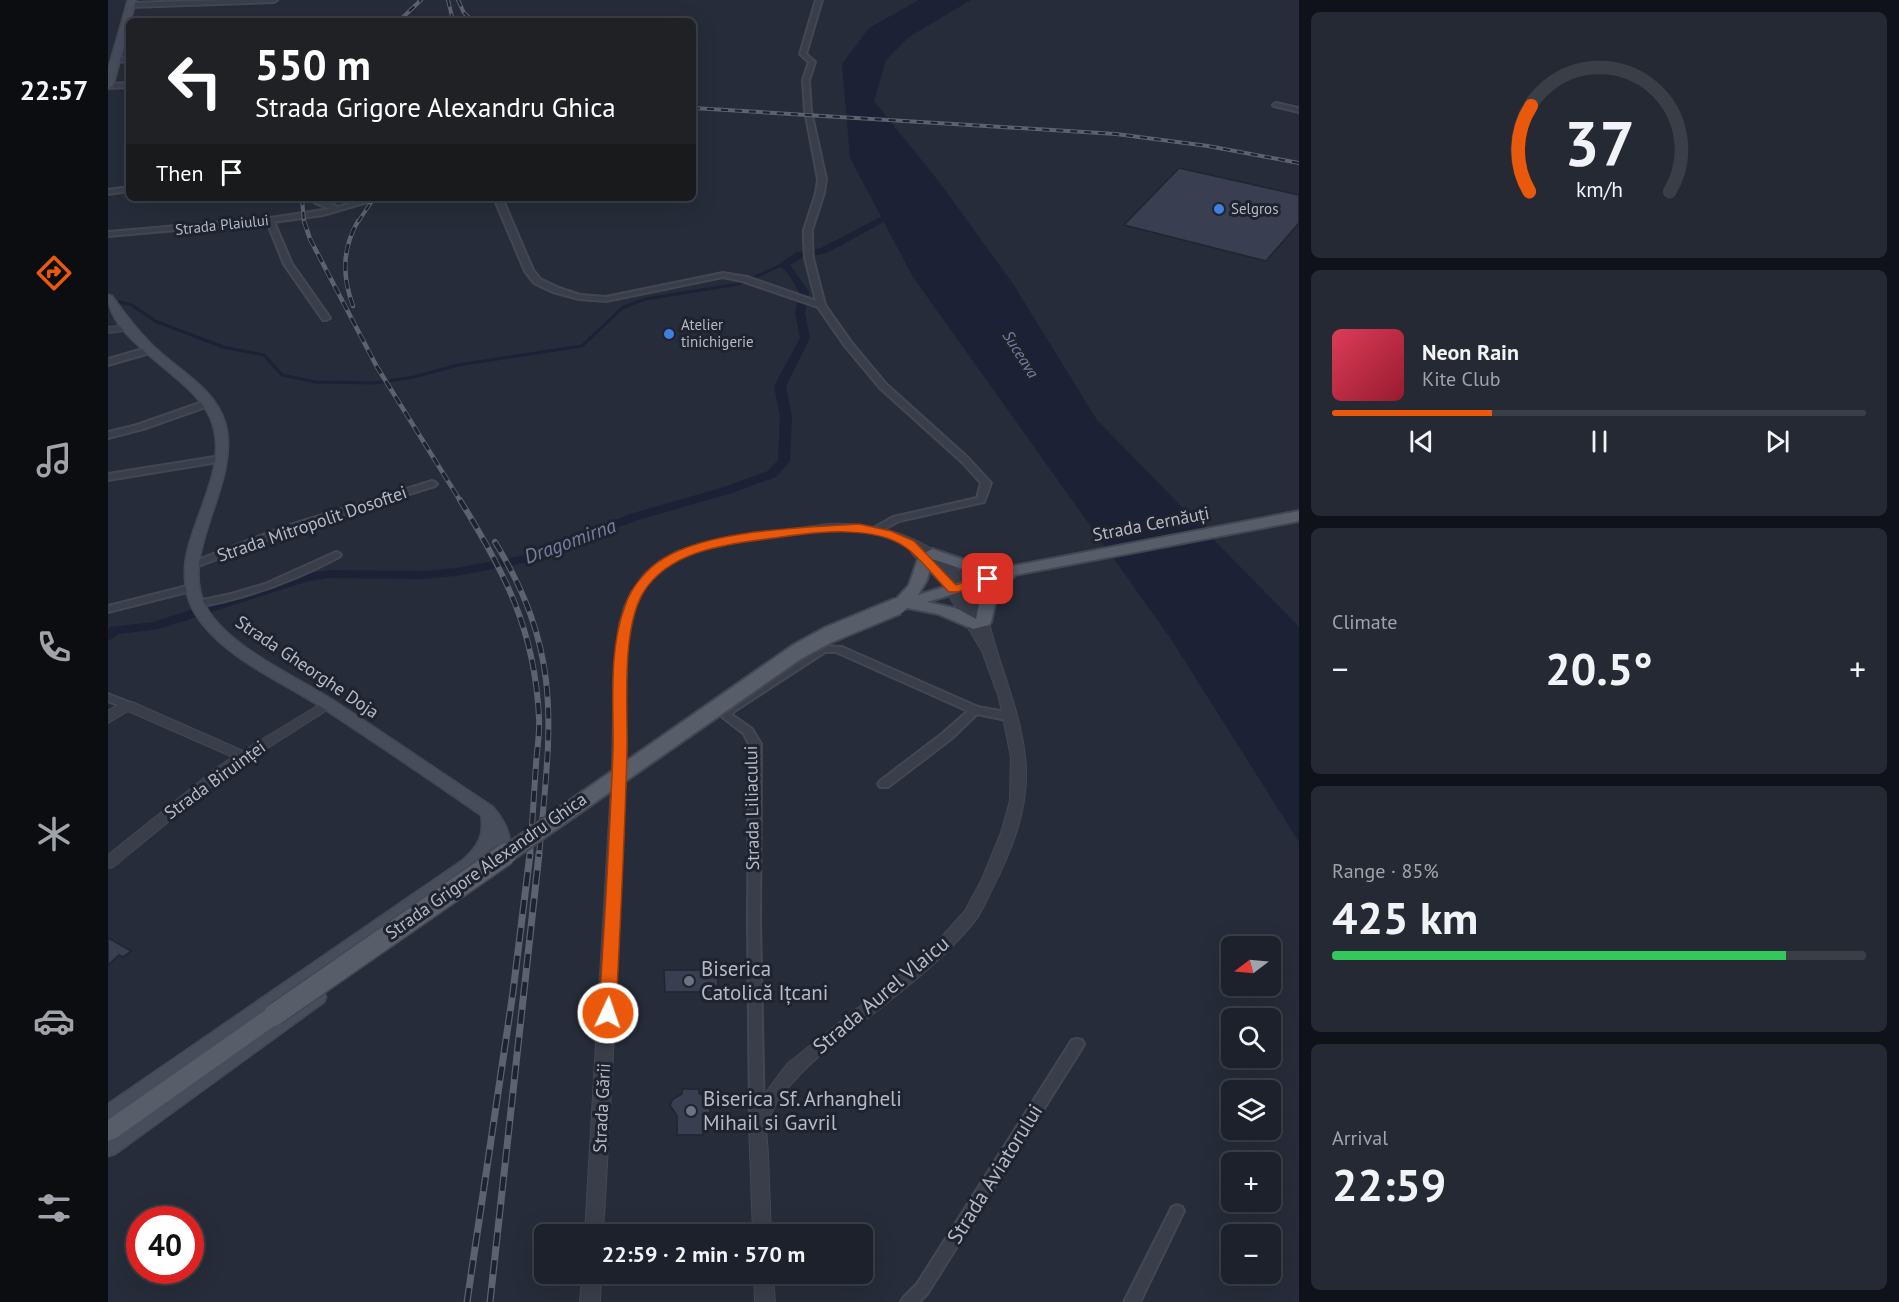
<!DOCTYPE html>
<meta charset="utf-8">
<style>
body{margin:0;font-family:"PT Sans",sans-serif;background:#252933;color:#f1f3f6;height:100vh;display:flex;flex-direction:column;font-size:22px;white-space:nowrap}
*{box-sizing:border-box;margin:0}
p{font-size:20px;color:#a0a3a9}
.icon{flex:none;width:33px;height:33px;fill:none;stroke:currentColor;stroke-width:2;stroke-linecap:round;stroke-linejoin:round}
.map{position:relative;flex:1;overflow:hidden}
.sheet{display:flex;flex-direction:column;gap:12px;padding:12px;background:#0f1218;width:600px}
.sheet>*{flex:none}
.banner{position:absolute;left:18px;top:18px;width:570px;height:183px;border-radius:9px;box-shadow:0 6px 24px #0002,0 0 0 2px #3a3e47;background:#202124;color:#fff;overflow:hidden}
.needle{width:39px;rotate:254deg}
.fabs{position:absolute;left:1113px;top:936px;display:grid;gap:12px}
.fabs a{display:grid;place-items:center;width:60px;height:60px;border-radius:9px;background:#1c212b;box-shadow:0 6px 24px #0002,0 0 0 2px #3a3e47;font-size:30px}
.speed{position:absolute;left:18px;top:1206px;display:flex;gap:12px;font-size:30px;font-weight:700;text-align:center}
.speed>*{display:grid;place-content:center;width:78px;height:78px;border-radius:50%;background:#1c212b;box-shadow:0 6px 24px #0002,0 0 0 2px #3a3e47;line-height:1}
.speed .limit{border:9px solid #d22;background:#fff;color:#111}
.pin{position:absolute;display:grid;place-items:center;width:51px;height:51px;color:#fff;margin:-26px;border-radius:12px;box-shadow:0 3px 9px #0006}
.me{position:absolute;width:66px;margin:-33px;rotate:3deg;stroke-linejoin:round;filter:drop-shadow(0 0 4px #0008)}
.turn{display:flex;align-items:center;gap:21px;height:126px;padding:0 30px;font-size:27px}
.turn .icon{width:78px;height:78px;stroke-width:2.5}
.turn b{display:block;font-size:42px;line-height:51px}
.then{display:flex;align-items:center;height:57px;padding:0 30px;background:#0003;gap:12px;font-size:22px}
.big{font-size:45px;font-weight:700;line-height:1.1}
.sheet .widget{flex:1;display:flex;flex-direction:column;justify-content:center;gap:9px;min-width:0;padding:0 21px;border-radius:9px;background:#252933}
.sheet .dial{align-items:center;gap:0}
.dial svg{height:156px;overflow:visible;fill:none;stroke:#3a3e47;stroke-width:7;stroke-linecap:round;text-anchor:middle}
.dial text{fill:#f1f3f6;stroke:none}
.song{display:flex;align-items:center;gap:18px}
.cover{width:72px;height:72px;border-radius:9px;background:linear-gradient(135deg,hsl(350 70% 55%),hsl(350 70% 35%))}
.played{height:6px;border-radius:3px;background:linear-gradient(90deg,#ea580c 30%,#3a3e47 30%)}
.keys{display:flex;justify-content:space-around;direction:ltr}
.heat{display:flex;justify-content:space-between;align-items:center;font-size:33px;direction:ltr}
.charge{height:9px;border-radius:4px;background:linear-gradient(90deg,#34c759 85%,#3a3e47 0)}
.trip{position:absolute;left:426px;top:1224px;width:339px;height:60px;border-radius:9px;background:#1c212b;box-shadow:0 6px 24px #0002,0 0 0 2px #3a3e47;font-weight:700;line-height:60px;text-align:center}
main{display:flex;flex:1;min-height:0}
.tab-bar{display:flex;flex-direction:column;width:108px;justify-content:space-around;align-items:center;background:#0b0d11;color:#a0a3a9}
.tab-bar .icon{width:42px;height:42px}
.tab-bar .current{color:#ea580c}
.tab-bar b{font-size:27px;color:#f1f3f6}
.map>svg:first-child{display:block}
</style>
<main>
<nav class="tab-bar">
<b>22:57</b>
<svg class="icon current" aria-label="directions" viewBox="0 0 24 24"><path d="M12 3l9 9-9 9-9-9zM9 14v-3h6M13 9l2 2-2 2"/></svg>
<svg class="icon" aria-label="music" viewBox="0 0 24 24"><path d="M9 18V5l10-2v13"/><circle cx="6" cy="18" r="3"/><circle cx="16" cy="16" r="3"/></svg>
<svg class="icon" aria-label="phone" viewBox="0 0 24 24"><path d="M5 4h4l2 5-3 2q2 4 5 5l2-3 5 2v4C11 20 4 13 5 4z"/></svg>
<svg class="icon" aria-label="climate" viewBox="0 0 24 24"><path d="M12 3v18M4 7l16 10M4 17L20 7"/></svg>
<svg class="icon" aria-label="car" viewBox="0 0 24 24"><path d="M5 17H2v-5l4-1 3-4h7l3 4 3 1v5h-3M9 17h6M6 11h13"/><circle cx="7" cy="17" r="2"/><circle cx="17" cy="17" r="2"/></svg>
<svg class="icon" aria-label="filters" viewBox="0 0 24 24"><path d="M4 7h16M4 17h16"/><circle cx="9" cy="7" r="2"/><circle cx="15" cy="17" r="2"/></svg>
</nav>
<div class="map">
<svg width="1191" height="1302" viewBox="0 0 1191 1302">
<rect width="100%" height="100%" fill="#262c39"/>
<path fill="#1b2236" d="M811 0H863L801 37 778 60 766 101 832 183 905 284 989 420 1191 627V842L1063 639 805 277 742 158 734 64 761 28Z"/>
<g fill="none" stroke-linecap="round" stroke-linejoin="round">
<path stroke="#1b2236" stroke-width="3" d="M12 302 24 305 47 321 115 347 156 355 174 375 208 382 267 383 306 377 350 365 474 346 514 308 537 299 631 284 676 264"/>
<path fill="#1b2236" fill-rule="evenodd" d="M786 210 794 212 719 253 694 258 682 265 701 292 697 313 702 338 678 386 684 417 682 461 668 477 624 493 530 520 495 533 457 552 432 560 348 576 315 579 221 578 197 582 51 629 11 634 0 641V629L2 627 45 622 195 574 221 570 315 571 348 568 429 553 522 514 616 487 660 471 670 460 672 417 666 386 692 338 687 313 691 292 681 275 671 264 687 253 713 248Z"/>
</g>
<g fill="#393f50" stroke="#212531" stroke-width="1.5">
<path d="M1071 168 1191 195V223L1158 261 1016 225Z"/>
<path d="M0 938 23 951 15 957 11 955 0 965Z"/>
<path d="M593 967H610V986H605V992H557L556 970H592Z"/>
<path d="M574 1089H591V1093L603 1101 602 1112 595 1118V1135H569V1116L562 1105 565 1099 574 1094Z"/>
</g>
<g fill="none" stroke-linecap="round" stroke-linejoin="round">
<defs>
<g id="minor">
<path d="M115 0H169L166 2 22 7 19 5 22 3Z"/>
<path d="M708 0H714L698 54 707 62 701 80 703 111 718 179 716 193 704 230V241L705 258 717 305 743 342 778 384 860 458 883 483 876 502 791 521 767 534 762 531 764 529 785 517 869 498 873 483 854 462 772 388 737 346 710 307 634 281 615 277 498 301 471 299 445 292 426 283 417 271 386 198H394L425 270 432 279 451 288 472 295 498 297 615 273 639 277 708 301 697 258 696 241V230L708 193 710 179 697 111 695 80 701 62 692 54Z"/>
<path d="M21 57V61L7 62 4 60 7 58Z"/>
<path d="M21 83V87L0 88V84Z"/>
<path d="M1168 103 1191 108V112L1166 106 1165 105Z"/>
<path d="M21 187V191L0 194V190Z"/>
<path d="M204 198H212L230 207 261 198H273L215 215 166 222 184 264 222 318 218 320H215L176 264 159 222 0 236V232L162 218 222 209 207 203Z"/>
<path d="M42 347 45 348V352L0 365V359Z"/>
<path d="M100 400 104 403 103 405 35 429 0 438V432L29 425Z"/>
<path d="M113 456 116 457 118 459 116 461 0 480V474Z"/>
<path d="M324 481 327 482 329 484 327 486 182 531 88 567H82L80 565 82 563 176 527Z"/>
<path d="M228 552 231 553 233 555 231 557C186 581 140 598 89 607L84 604 85 602 123 594 157 584Z"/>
<path d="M83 585 88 588 87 590 0 612V606Z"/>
<path d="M715 646 734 647 870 707 903 713 908 717 903 721 869 714 843 739 780 787H772L770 784 772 781 835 733 860 711 728 652H717L625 712 624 715 644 729 653 744 652 923 656 1120 654 1124 649 1126 644 1124 642 1120 640 923 641 744 636 734 613 716 616 708Z"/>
<path d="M0 694 23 703 24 705 19 708 0 701Z"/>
<path d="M969 1039 974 1040 976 1044 974 1048 819 1294 811 1302H793L796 1297 809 1284 964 1040Z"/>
<path d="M1069 1205 1074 1207 1076 1211 1032 1302H1016L1064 1207Z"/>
</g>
<g id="tertiary">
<path d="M20 325 24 326V330L0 333V327Z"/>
<path d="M720 524C790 521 863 554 882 627 893 670 912 711 917 756 923 804 904 851 882 893 878 902 873 913 867 921 840 954 808 980 775 1006 737 1037 693 1064 667 1106 665 1111 661 1118 659 1123 657 1132 660 1146 660 1155 661 1182 662 1208 663 1234H645L641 1124 654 1098 679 1064 798 970 827 944 857 911 874 879 893 833 902 801 903 757 891 698 874 651 834 584 805 555 803 552 804 549C790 542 776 535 760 533 731 528 701 533 672 537 625 544 560 547 534 594 509 642 521 717 518 770 512 925 504 1080 495 1234H477L504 768 506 665 511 624 516 607 523 592 537 573 552 561 569 551 611 539ZM828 563 845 578 861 604 844 578Z"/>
<path d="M219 700 226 704 224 707 120 773 5 867 0 868V855L110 767 125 757 20 711 0 723V711L14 702H24L135 751Z"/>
<path d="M474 1274H493L492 1302H472Z"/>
<path d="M646 1274H665L667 1302H647Z"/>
</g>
<g id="secondary">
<path d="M20 0H28L5 86 0 89V70Z"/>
<path d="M0 295 4 296C16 313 29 330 44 345 67 368 108 389 117 423 134 482 70 551 97 605 116 645 189 677 226 701 280 736 332 772 385 807 400 825 409 845 396 867H384L381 863 386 845 367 868 7 1120 0 1122V1104L355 860C370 846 377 835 373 815 321 779 268 743 215 708 175 682 123 661 93 622 80 605 76 588 77 567 81 519 124 466 102 417 84 376 0 341 0 295Z"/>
<path d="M209 990 216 992 218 997 216 1002 7 1154 0 1156V1137L202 992Z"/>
</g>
<g id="primary">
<path d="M1191 511V521L907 575 888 599 883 622 881 625 865 629 830 614 800 608 790 611 782 606 801 585 811 556 824 549 866 563 900 567ZM824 559 858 570 879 574 810 595 819 580ZM885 582 872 598 868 619 850 609 819 602Z"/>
<path d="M166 1007 173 1009 176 1015 173 1021 8 1138 0 1141V1120L159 1009Z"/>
</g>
</defs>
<use href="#minor" stroke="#434753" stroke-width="4"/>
<use href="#tertiary" stroke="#434753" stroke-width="2"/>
<use href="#secondary" stroke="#434753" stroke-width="3"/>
<use href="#primary" stroke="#434753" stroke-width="4"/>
<use href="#minor" fill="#3a3e4a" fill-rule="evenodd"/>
<use href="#tertiary" fill="#3a3e4a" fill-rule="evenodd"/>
<use href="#secondary" fill="#484d5c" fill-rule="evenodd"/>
<use href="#primary" fill="#585d6a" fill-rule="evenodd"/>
<defs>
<g id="rail-far3">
<path d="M340 0 345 21"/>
<path d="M350 0 356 13 365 21"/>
<path d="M291 21 313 0"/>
<path d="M585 108 1008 134 1100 146 1191 163"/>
<path d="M194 198 196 222"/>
<path d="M250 222 266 198"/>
</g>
<g id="rail-far2">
<path d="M196 221 202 239 269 367 353 502"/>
<path d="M245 306C234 276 234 249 250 221"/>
</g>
<g id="rail-far1">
<path d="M352 500C397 573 427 630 431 718 432 733 429 749 428 764 426 794 424 825 422 856"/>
<path d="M387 542C457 657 442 729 431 856"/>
</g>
<g id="rail">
<path d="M359 1302 405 992 422 854"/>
<path d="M382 1302 431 854"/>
</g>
</defs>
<use href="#rail-far3" stroke="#5c6270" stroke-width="4"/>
<use href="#rail-far2" stroke="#5c6270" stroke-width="4.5"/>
<use href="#rail-far1" stroke="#5c6270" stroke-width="6"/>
<use href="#rail" stroke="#5c6270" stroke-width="7"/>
<use href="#rail-far3" stroke="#1f232f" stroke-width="2" stroke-dasharray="7" stroke-linecap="butt"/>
<use href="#rail-far2" stroke="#1f232f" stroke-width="3" stroke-dasharray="9" stroke-linecap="butt"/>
<use href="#rail-far1" stroke="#1f232f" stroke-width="4" stroke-dasharray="11" stroke-linecap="butt"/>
<use href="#rail" stroke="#1f232f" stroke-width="4.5" stroke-dasharray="14" stroke-linecap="butt"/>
<defs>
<path id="primary-bridge-far1" d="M396 856 689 652 720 635 790 606"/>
<path id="primary-bridge" d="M166 1015 398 854"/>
</defs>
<use href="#primary-bridge-far1" stroke="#434753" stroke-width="20" stroke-linecap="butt"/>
<use href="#primary-bridge" stroke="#434753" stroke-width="24" stroke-linecap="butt"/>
<use href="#primary-bridge-far1" stroke="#585d6a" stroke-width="16"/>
<use href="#primary-bridge" stroke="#585d6a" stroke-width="21"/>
</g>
<path fill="#ea580c" stroke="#983908" stroke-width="1.5" d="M751 524 783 531 806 541 848 585 880 575 887 579 885 581 850 592H841C827 578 813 558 797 547 766 525 709 532 673 537 626 544 563 547 535 593 513 631 520 707 519 750 517 838 512 925 508 1013L506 1017 500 1019 494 1017 491 1013C496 925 502 838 505 750 506 703 500 651 517 606 523 587 539 568 556 558 604 529 695 528 751 524Z"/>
<g fill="#3f7fe0" stroke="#1f232f" stroke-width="2">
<circle cx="1111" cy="209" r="6"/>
<circle cx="561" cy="334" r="6"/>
</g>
<g fill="#6b7280" stroke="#1f232f" stroke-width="2">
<circle cx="581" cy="981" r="6"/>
<circle cx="583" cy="1111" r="6"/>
</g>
<g text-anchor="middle" stroke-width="6" stroke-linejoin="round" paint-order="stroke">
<g font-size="15" fill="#b5b9c5" stroke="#1f232f" text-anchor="start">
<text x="1123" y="214">Selgros</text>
<text x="573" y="330">Atelier<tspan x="573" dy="17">tinichigerie</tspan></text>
</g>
<g font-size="15" fill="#b5b9c5" stroke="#1f232f">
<text transform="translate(114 225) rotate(-6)" y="5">Strada Plaiului</text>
</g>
<g font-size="16" font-style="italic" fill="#7380a0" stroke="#1f232f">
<text transform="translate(913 354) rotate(58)" y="6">Suceava</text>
</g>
<g font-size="18" fill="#b5b9c5" stroke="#1f232f">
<text transform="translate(204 524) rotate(-19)" y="6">Strada Mitropolit Dosoftei</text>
<text transform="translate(1043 524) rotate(-11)" y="6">Strada Cernăuți</text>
<text transform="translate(199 667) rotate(34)" y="6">Strada Gheorghe Doja</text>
<text transform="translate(107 780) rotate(-36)" y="6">Strada Biruinței</text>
<text transform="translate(644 808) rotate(-91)" y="6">Strada Liliacului</text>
<text transform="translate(378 866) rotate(-35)" y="6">Strada Grigore Alexandru Ghica</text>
<text transform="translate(494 1108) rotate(-87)" y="6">Strada Gării</text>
</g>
<g font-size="20" font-style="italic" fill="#7380a0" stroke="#1f232f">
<text transform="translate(462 541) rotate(-20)" y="7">Dragomirna</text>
</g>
<g font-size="21" fill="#b5b9c5" stroke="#1f232f" text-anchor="start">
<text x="593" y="976">Biserica<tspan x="593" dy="24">Catolică Ițcani</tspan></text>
<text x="595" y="1106">Biserica Sf. Arhangheli<tspan x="595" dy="24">Mihail si Gavril</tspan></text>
</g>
<g font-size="21" fill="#b5b9c5" stroke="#1f232f">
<text transform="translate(773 995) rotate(-40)" y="7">Strada Aurel Vlaicu</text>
<text transform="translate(887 1174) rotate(-58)" y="7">Strada Aviatorului</text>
</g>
</g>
</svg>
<div class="fabs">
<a><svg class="needle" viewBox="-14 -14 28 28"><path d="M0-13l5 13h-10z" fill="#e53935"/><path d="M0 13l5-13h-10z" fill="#a0a3a9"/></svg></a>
<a><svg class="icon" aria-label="search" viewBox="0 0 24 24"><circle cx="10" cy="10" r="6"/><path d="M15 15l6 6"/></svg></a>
<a><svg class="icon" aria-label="layers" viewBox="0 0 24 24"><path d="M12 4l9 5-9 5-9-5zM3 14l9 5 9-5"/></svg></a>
<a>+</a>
<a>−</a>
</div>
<div class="speed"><div class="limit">40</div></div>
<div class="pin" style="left:880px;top:579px;background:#d93025"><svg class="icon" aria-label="arrive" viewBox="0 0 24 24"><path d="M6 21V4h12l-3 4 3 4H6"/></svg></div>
<svg class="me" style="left:500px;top:1013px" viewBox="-20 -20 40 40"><circle r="17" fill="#ea580c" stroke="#fff" stroke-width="3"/><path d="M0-11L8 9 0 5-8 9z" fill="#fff"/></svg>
<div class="trip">22:59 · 2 min · 570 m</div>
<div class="banner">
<div class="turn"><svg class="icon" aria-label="left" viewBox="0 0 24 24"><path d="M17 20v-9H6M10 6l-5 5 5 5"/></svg><div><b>550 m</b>Strada Grigore Alexandru Ghica</div></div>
<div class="then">Then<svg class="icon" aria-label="arrive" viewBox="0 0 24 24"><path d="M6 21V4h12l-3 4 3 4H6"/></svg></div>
</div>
</div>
<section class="sheet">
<div class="widget dial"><svg viewBox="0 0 100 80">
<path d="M14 69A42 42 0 1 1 86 69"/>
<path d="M14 69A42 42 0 0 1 15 25" stroke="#ea580c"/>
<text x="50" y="56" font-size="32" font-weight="700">37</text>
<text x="50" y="72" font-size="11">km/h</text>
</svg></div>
<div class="widget">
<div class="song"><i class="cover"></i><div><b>Neon Rain</b><p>Kite Club</p></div></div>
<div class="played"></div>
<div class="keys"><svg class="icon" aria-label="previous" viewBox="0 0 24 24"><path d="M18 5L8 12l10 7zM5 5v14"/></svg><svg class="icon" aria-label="pause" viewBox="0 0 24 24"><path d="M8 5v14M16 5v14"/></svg><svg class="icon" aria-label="next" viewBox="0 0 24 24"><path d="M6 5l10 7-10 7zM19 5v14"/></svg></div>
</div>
<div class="widget"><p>Climate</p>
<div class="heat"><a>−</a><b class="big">20.5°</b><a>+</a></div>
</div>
<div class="widget"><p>Range · 85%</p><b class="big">425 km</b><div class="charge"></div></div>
<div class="widget"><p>Arrival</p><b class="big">22:59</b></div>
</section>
</main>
